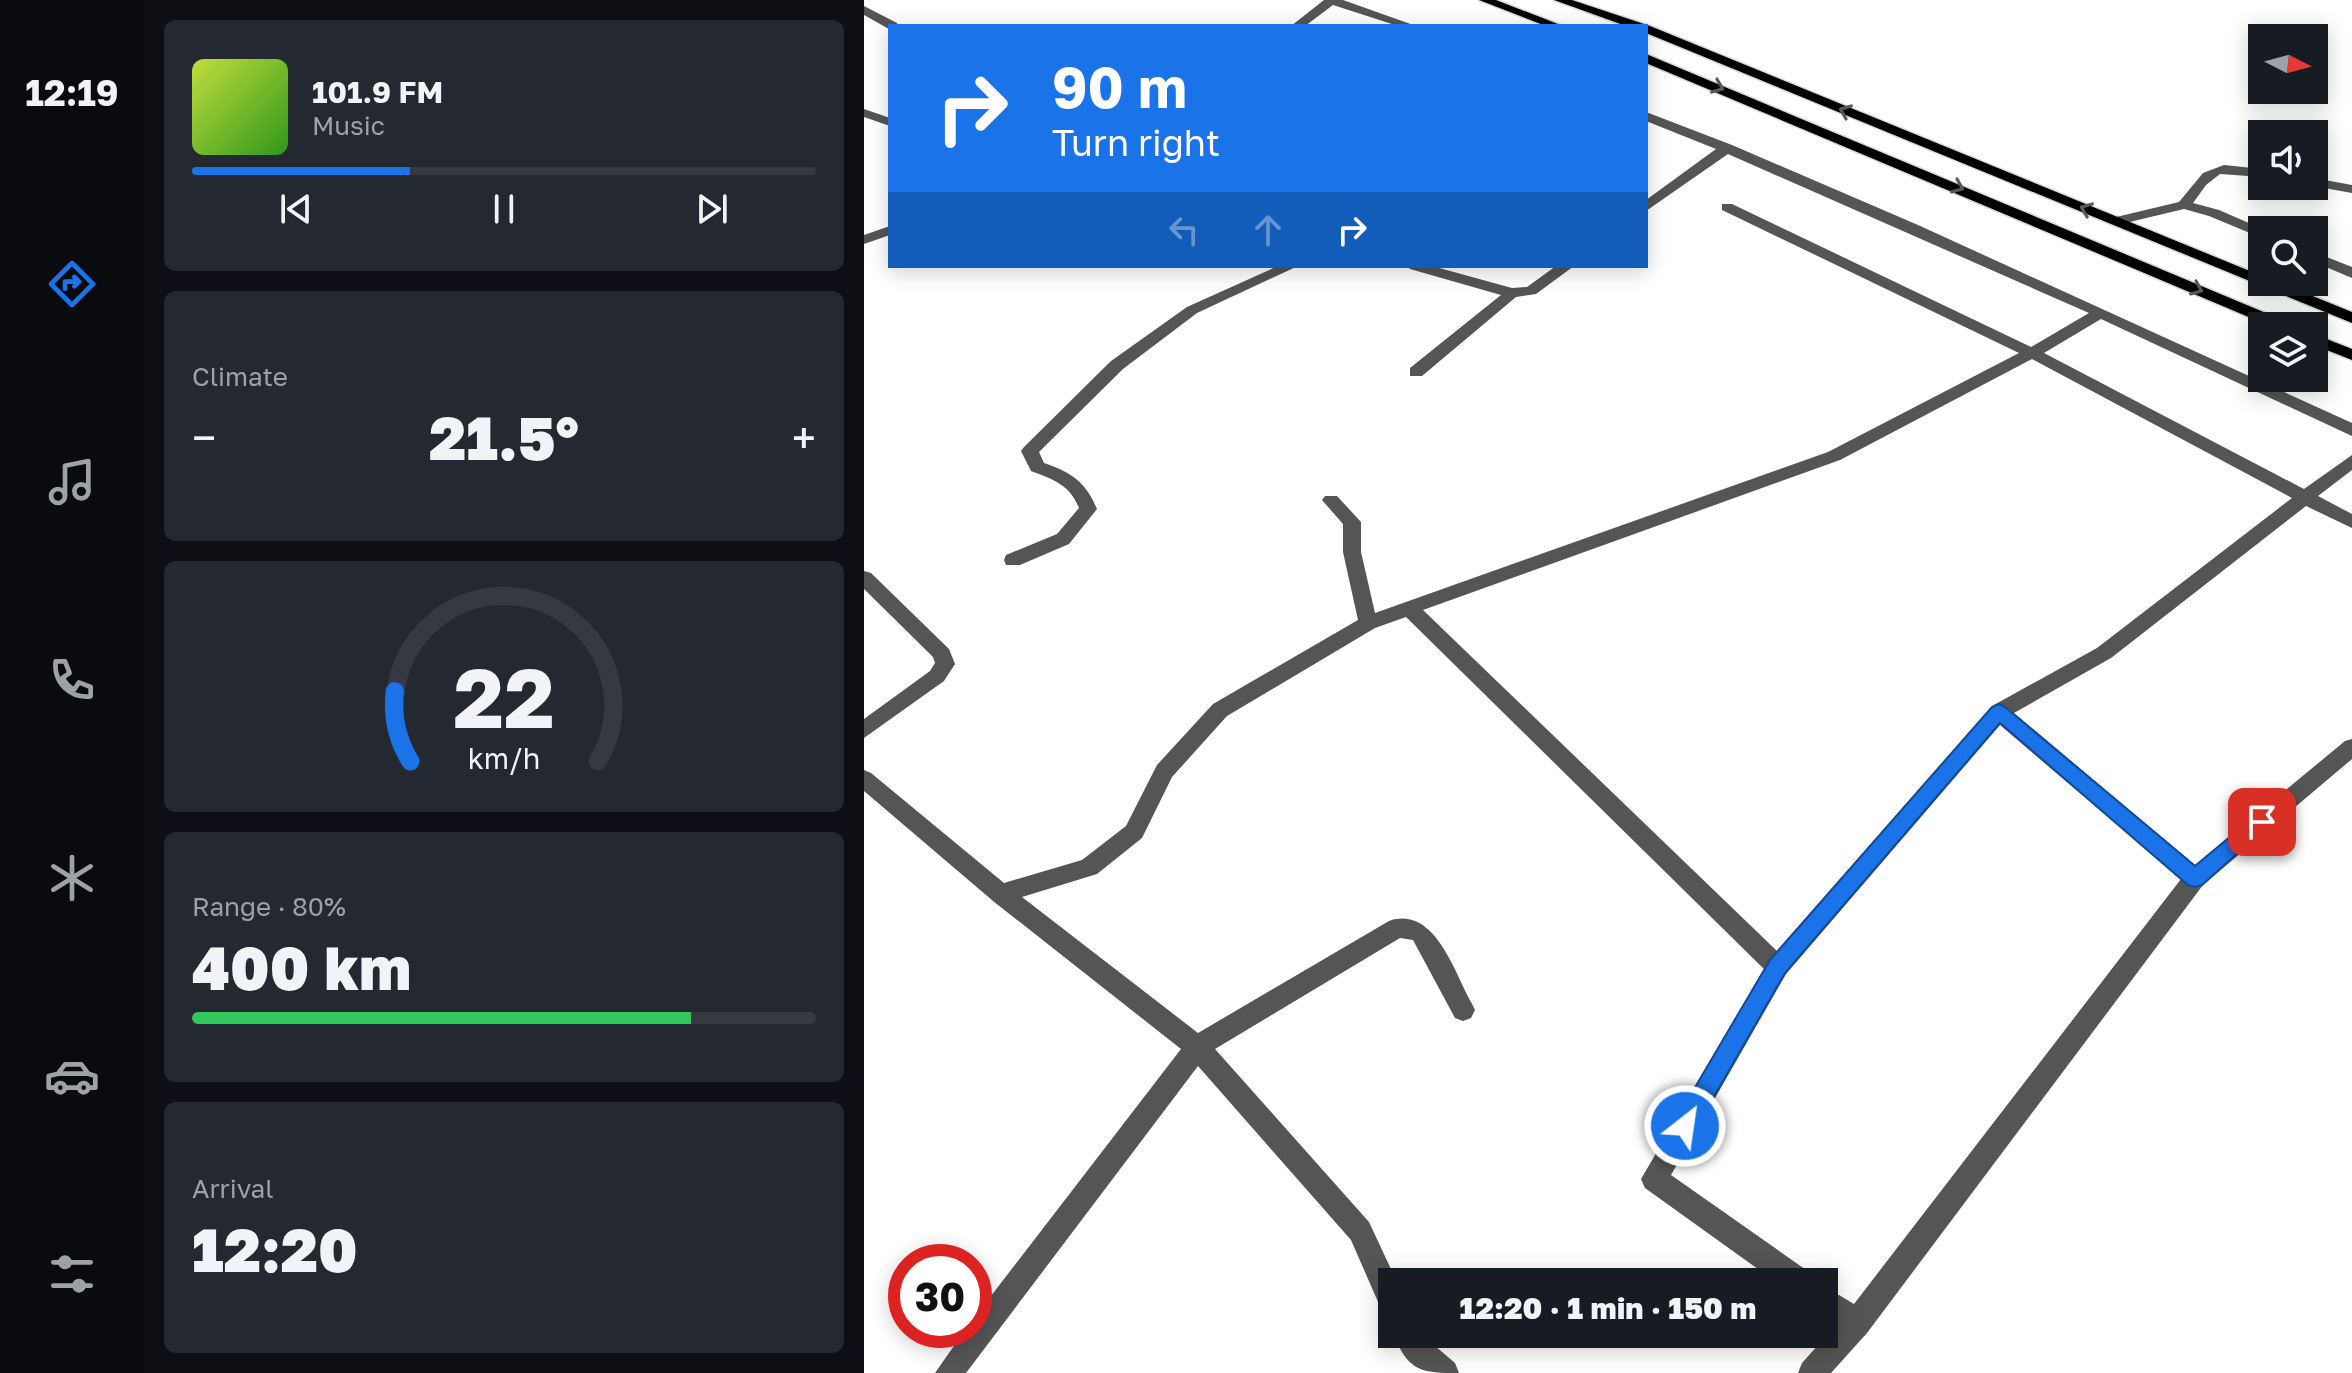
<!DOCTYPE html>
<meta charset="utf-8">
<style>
body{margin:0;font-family:"Golos Text",sans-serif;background:#242831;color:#f1f3f6;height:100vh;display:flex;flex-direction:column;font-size:30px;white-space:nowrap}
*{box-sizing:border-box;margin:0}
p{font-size:26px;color:#9ea1a6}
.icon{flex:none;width:44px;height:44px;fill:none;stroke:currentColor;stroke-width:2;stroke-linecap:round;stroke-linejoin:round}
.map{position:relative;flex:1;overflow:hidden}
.panel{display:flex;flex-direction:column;gap:20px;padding:20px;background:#0d0f14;width:720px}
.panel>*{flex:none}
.banner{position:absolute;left:24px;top:24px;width:760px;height:244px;border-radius:0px;box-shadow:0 4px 20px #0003;background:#1a73e8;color:#fff;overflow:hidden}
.needle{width:52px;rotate:96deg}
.buttons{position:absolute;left:1384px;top:24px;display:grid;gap:16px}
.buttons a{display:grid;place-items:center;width:80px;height:80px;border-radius:0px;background:#171b24;box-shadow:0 4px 20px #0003;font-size:40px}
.speed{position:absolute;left:24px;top:1244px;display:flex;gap:16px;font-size:40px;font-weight:700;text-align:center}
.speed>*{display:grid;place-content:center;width:104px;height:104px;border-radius:50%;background:#171b24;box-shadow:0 4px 20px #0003;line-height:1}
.speed .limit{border:12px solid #d22;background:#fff;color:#111}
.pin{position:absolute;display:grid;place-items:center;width:68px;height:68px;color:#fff;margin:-34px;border-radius:16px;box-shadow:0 4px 12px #0006}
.me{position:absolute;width:88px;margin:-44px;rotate:30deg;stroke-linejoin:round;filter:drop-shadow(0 0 6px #0008)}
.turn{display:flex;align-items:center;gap:28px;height:168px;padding:0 32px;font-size:36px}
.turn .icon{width:104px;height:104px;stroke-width:2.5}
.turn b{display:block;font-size:56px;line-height:68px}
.lanes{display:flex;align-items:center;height:76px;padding:0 32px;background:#0003;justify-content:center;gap:40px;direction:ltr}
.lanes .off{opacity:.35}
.big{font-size:60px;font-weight:800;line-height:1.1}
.panel .card{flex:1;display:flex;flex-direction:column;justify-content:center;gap:12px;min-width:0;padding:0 28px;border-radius:12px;background:#242831}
.panel .dial{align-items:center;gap:0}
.dial svg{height:208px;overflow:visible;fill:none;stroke:#363941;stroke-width:7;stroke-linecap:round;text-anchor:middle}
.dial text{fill:#f1f3f6;stroke:none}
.song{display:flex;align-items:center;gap:24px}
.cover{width:96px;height:96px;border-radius:12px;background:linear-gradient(135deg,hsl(70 70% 55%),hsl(110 70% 35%))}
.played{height:8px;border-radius:4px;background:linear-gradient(90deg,#1a73e8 35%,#363941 35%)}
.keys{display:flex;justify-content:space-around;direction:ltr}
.heat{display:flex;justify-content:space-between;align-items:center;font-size:44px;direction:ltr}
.charge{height:12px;border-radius:6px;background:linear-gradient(90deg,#34c759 80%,#363941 0)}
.trip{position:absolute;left:514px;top:1268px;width:460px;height:80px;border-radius:0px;background:#171b24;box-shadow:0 4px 20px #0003;font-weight:800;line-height:80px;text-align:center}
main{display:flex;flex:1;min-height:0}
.tab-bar{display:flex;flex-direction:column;width:144px;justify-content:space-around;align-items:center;background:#090b0e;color:#9ea1a6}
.tab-bar .icon{width:56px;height:56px}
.tab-bar .current{color:#1a73e8}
.tab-bar b{font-size:36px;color:#f1f3f6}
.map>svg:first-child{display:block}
</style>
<main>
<nav class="tab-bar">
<b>12:19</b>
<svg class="icon current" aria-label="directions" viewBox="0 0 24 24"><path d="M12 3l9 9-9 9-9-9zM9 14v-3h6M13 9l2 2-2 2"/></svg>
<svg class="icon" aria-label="music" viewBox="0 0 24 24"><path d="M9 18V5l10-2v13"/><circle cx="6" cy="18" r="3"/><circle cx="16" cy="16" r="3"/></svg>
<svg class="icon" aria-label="phone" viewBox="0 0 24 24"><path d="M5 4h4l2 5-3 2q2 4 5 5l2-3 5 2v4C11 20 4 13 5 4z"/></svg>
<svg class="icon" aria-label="climate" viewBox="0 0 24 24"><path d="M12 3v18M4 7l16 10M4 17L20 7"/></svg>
<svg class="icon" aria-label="car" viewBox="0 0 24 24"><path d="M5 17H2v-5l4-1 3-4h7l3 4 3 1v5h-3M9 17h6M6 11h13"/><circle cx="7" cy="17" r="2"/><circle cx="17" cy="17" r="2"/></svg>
<svg class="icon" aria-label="filters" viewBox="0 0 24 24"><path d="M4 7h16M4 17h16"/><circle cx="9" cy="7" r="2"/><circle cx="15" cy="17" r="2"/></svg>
</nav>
<section class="panel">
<div class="card">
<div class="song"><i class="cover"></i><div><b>101.9 FM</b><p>Music</p></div></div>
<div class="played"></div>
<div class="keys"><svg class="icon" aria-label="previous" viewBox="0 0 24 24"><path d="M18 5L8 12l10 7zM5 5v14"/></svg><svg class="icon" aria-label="pause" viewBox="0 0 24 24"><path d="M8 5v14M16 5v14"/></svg><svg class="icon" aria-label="next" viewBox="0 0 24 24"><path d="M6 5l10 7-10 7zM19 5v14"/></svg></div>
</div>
<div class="card"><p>Climate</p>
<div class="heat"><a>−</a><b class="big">21.5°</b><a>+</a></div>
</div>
<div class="card dial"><svg viewBox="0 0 100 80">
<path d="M14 69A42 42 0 1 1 86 69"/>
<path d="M14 69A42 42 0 0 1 8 42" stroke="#1a73e8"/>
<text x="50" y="56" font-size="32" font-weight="700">22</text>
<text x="50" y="72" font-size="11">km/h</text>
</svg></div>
<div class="card"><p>Range · 80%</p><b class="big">400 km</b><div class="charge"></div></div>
<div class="card"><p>Arrival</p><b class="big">12:20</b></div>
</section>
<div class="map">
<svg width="1488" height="1373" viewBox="0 0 1488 1373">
<rect width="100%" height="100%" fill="#fff"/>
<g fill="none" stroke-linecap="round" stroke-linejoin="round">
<defs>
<g id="major">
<path d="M615 0H632L699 26H682Z"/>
<path d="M690 0H708L786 26 1398 276V282H1414L1488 312V323L782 33V26H762Z"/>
<path d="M782 54 1426 323 1428 326H1406L782 63Z"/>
<path d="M1450 334 1488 349V360L1450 345Z"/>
</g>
</defs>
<use href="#major" stroke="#dbdbdb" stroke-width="3"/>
<g fill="#555" fill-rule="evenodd">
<path d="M460 0H479L552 26H534L469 5 441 26H427Z"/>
<path d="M0 6 33 23 35 26 25 29 0 15Z"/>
<path d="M0 109 26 118V126L0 117Z"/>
<path d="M782 112 868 145 1054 225 1488 423V436L1237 319 1180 353 1440 489 1488 455V470L1454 496 1488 514V528L1442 506 1247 658 1150 713 1331 865 1481 741 1488 739V759L1339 885 1003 1333 967 1373H934L938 1363 972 1325 960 1316V1286L990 1304 1317 879 1136 725 922 974 807 1175 945 1272 949 1282H912L781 1188 777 1179 900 969 542 617 511 628 363 716 308 777 278 838 233 874 158 897 334 1033 525 921C570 905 590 971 607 1002L611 1010 607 1018 599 1021 591 1018 549 940 536 938 351 1049 505 1222 533 1282H528V1315L518 1311 487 1240 334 1066 102 1373H71L101 1330H110V1318L317 1049 129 901 0 791V770L7 773 140 883 218 860 262 826 293 765 349 704 494 620 479 552V524L458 500 461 496H473L497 522V552L511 613 964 452 1155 353 858 210V204H868L1167 347 1225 313 864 154 782 211V200L852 149 782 121ZM1168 359 1428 498 1233 648 1128 706 913 951 559 610 976 460Z"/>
<path d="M1360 165 1398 169V177L1356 174 1342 185 1329 203 1355 210 1401 230H1398V238L1345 216 1320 209 1253 225 1246 221 1248 218 1315 202 1339 173Z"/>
<path d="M1450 178 1488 185V193L1449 186Z"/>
<path d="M26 226V235L0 244V235Z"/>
<path d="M1450 252 1488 267V278L1450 262Z"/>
<path d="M414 266H434L333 313 259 369 175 452 180 463C207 472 222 482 233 509L205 544 156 565H142L140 560 142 555 193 534 215 508C206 485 189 479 167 471L157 451 160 447 247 361 323 307Z"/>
<path d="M543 266H568L648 288 663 287 692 266H710L672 294 652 297 558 376H546V368L637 295 546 269Z"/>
<path d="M0 571 7 573 85 649 91 664 80 681 0 738V719L66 671 71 663 69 657 0 589Z"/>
<path d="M529 1334H557L591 1363 595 1373C557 1373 545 1372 529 1334Z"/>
</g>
<use href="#major" fill="#000" fill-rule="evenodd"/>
</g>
<defs><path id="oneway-chevron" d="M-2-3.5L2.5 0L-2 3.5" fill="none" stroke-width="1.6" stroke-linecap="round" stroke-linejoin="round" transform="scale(2)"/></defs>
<g stroke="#595959">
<use href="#oneway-chevron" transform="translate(854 87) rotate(22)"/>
<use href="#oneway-chevron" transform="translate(981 111) rotate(-158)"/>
<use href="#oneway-chevron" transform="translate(1094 187) rotate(23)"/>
<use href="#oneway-chevron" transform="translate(1222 209) rotate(-158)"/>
<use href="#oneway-chevron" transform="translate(1333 289) rotate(23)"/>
</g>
<path fill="#1a73e8" stroke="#114b97" stroke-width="2" d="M1135 704 1141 707 1331 866 1391 816H1405L1408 822 1338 885 1331 887 1324 885 1136 723 921 973 829 1133 821 1137 813 1133 809 1126 813 1118 906 960 1128 707Z"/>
</svg>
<div class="buttons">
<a><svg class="needle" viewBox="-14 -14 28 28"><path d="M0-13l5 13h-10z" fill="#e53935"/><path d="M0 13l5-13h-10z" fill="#9ea1a6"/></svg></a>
<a><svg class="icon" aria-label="sound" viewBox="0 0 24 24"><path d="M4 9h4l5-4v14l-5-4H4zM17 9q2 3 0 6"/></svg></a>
<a><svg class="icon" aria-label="search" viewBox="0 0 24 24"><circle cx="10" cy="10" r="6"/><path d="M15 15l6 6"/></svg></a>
<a><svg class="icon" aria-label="layers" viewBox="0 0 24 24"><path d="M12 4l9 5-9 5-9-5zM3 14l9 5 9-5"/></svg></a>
</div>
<div class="speed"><div class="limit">30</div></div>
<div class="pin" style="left:1398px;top:822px;background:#d93025"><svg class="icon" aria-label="arrive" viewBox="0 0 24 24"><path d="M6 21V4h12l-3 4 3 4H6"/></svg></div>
<svg class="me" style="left:821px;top:1126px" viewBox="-20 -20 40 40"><circle r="17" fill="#1a73e8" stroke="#fff" stroke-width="3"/><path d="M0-11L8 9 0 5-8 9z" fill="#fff"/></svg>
<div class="trip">12:20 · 1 min · 150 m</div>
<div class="banner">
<div class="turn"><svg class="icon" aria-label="right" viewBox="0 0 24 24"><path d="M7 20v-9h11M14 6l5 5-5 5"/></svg><div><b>90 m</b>Turn right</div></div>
<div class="lanes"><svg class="icon off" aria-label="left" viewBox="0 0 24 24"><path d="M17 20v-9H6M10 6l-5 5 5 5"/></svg><svg class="icon off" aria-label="ahead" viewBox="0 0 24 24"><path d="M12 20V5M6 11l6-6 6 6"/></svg><svg class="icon" aria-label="right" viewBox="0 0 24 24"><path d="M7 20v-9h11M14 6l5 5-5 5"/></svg></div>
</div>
</div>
</main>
